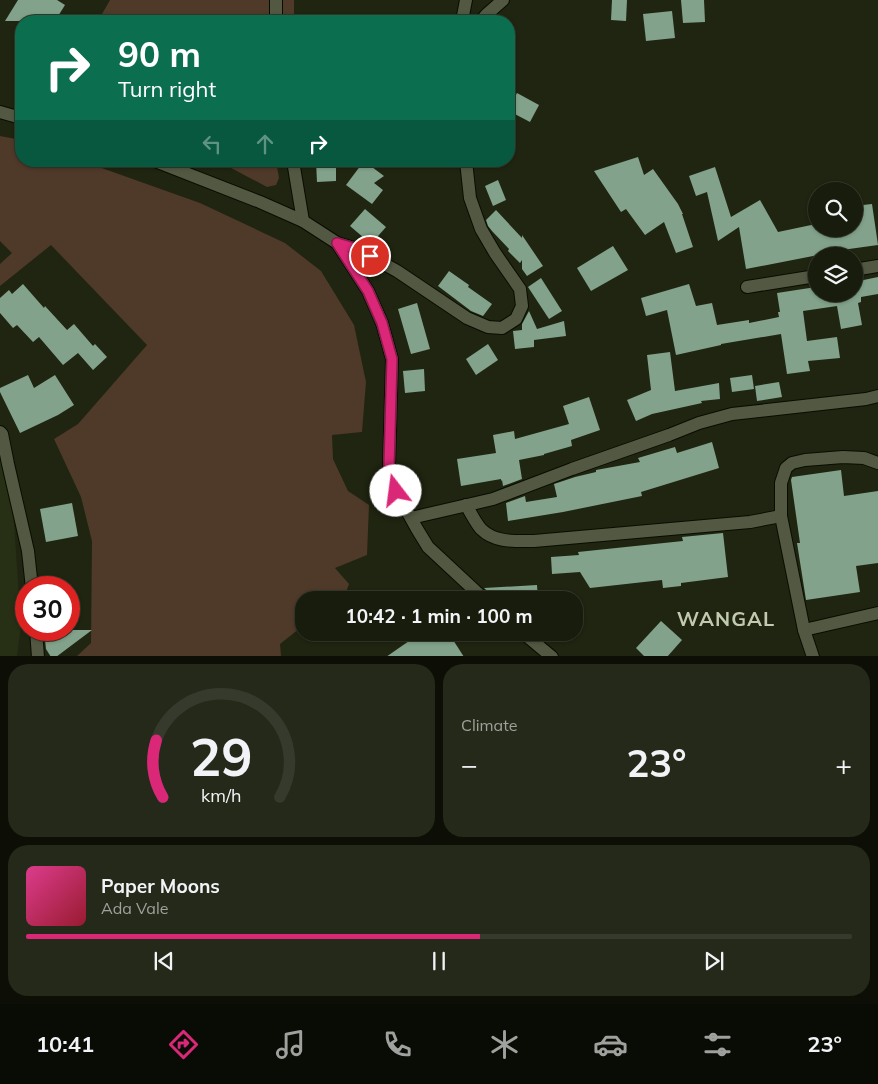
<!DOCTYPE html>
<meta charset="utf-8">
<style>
body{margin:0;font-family:Mulish,sans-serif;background:#24291a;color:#f1f3f6;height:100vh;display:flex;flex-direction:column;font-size:19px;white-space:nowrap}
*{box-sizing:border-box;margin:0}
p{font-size:16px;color:#9ea19d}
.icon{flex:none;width:28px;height:28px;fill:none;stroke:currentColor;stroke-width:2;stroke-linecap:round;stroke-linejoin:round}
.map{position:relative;height:656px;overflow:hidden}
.details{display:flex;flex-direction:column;gap:8px;padding:8px;background:#0d0f07;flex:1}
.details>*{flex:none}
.banner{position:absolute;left:15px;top:15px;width:500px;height:152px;border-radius:20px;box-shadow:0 1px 4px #0004,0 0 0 1px #363a2d;background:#0b6e4f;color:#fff;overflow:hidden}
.buttons{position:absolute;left:808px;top:182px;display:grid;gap:10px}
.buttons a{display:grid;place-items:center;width:55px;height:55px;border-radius:50%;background:#171c0c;box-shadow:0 1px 4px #0004,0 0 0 1px #363a2d;font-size:25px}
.speed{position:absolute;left:15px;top:576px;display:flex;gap:10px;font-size:25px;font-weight:700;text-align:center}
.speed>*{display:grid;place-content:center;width:65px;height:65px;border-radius:50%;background:#171c0c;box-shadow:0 1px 4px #0004,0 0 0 1px #363a2d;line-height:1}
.speed .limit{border:8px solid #d22;background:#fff;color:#111}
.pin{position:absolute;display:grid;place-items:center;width:42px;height:42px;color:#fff;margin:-21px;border:2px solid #fff;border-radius:50%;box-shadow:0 1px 5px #0007}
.me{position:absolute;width:55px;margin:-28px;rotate:345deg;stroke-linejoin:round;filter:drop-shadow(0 0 4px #0008)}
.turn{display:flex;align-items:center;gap:18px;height:105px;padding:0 20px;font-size:22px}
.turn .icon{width:65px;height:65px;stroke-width:2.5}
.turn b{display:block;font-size:35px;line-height:42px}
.lanes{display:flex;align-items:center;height:48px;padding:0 20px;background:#0003;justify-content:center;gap:25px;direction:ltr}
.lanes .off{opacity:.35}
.big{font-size:38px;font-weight:700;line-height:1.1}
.details .tile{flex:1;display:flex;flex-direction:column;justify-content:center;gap:8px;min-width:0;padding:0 18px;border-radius:20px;background:#24291a}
.details .dial{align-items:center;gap:0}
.dial svg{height:130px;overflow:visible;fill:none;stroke:#363a2d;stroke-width:7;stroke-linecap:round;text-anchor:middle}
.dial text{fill:#f1f3f6;stroke:none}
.song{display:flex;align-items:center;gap:15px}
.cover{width:60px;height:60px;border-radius:8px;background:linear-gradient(135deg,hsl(330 70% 55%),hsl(350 70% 35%))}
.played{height:5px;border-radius:2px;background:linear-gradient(90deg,#db2777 55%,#363a2d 55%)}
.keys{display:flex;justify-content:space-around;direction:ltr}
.heat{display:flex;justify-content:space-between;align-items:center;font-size:28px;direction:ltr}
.details .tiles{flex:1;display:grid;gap:8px;grid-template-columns:1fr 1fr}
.tile:last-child{grid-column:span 2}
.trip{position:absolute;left:295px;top:591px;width:288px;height:50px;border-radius:20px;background:#171c0c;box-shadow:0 1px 4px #0004,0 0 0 1px #363a2d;font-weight:700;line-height:50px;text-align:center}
.dock{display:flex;height:80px;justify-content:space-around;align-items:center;background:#090b05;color:#9ea19d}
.dock .icon{width:35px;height:35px}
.dock .on{color:#db2777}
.dock b{font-size:22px;color:#f1f3f6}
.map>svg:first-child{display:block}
</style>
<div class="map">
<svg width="878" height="657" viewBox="0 0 878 657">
<rect width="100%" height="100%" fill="#1f2510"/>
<path fill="#272f15" d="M0 442 13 508 21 626 17 656H0Z"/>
<g fill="#4f3929">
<path d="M110 0H294V21H98Z"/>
<path d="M0 136 21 140V161H82L200 203 285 243 321 271 354 325 366 382 362 432 332 435 333 459 348 491 369 505 367 555 335 568 349 584 346 592 336 600H304V625L280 644 281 656H77L91 643 92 541 81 497 54 439 78 424 147 345 51 245 0 286V264L12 253 0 241Z"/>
<path d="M218 161H276L279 178 276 185 267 187Z"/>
</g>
<g fill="#82a28b">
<path d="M18 0H57L65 5 55 21H5Z"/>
<path d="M612 0H627L626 21 611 20Z"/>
<path d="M681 0H704L705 22 683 23Z"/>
<path d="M672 11 675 38 646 41 643 14Z"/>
<path d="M517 93 539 105 530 122 509 111V108Z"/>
<path d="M638 157 644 175 653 169 678 204 683 214H682L693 247 676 253 664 222 645 235 626 209 621 212 594 171Z"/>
<path d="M316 161H336V181L317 182Z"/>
<path d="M364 161 384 176 374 183 383 190 372 204 346 185Z"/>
<path d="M715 167 731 217 760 200 778 232 816 224V229H854V206L872 204 878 245 849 249 746 269 739 227 718 241 707 192 696 196 689 176Z"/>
<path d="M498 180 506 200 493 206 485 186Z"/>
<path d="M365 209 386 227 371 244 350 226Z"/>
<path d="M496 210 522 238V235L543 266 527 276 522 269V260L520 263 508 251 509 249 492 231 488 226 486 220Z"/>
<path d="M613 246 628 270 591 291 577 268Z"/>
<path d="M449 271 469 285 468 287 492 304 483 316 471 311 438 286Z"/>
<path d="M878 277V294L861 297V302L858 303 862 325 841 329 837 306 803 311 807 341 837 337 840 358 808 361 810 371 787 374 781 334 721 344V345L676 355 667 310 646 316 641 298 689 284 696 306 712 303 717 325 749 320V323L779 317 778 312H780L777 293 816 287V294H854V282Z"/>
<path d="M541 278 562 311 549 319 528 287Z"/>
<path d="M23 284 44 308 45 306 67 330 74 324 93 346 95 344 107 357 93 370 78 353 63 365 39 337 33 342 17 325 13 328 0 313V298L9 290 12 294Z"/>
<path d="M417 303 430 349 411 354 398 309Z"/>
<path d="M529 311 537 329 564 321 566 336 534 340V347L515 349 513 331 522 330V324Z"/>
<path d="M488 344 498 360 476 375 466 359Z"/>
<path d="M670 352 675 391 719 383 720 399 701 401 702 403 652 414 636 421 627 400 651 390 647 355Z"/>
<path d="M424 369 425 391 405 393 403 371Z"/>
<path d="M28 375 34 388 55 375 74 405 58 415 20 433 0 392V388Z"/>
<path d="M752 375 754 389 732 392 730 378Z"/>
<path d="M779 382 782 397 757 401 755 386Z"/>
<path d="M589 397 600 430 571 440 572 446 544 454V455L519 460 522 479 503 486 502 480 501 481V479L461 486 457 459 496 453 493 435 514 431 515 439 569 424 563 406Z"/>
<path d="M712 442 719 468 641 492 642 496 563 512 508 521 506 503 525 496 526 502 557 497 554 484 575 477 596 472V470L640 462 638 458 675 447 677 453Z"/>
<path d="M841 470 844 496 878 491V563L856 566 860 592 806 600 797 543H800L791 480 792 477Z"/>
<path d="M72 503 78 536 46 542 40 509Z"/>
<path d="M723 533 728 577 681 583V586L663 588 662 580 590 588 580 572 552 574 551 557 579 555 578 552 683 541 682 537Z"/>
<path d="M537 585 538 600H493L491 594 484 588Z"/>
<path d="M661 621 682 640 667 657H645L636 648Z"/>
<path d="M44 630H92L56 657H51L46 649Z"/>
<path d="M422 632H448L464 657H386Z"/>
</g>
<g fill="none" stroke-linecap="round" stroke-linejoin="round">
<defs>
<g id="minor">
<path d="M276 0V21"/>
<path d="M462 21 466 0"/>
<path d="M481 21 486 15 503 0"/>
<path d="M0 112 21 118"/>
<path d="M155 161 260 202 303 221 337 243 368 291 382 323 392 359 389 466 391 475 396 491 417 529 428 547 485 600"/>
<path d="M293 161 303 221"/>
<path d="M337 243 357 249 397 271 467 318 488 327 502 328 516 319 522 306 520 289 495 253 481 229 470 198 466 161"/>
<path d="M854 270 878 266"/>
<path d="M747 287 816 276"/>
<path d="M0 432 2 434 8 464 28 551 32 588"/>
<path d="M466 505C471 513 475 522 481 529 495 543 516 541 534 541L750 522 781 516"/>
<path d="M411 518 493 499 572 469 669 435 699 423 732 414 866 399 878 396"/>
<path d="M36 630 38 657"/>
<path d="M804 630 878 613"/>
<path d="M522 632 552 657"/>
<path d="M813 657 804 630 781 516V483L786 468 792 463 805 460 843 457 864 458 878 463"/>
</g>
</defs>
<use href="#minor" stroke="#090d00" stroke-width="14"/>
<use href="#minor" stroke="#525842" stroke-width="12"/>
</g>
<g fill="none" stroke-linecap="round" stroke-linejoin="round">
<defs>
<path id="route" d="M370 256 357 249 337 243 368 291 382 323 392 359 389 466 390 475 396 491"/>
</defs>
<use href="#route" stroke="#8e194d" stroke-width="12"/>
<use href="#route" stroke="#db2777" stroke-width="9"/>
</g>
<g text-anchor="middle" stroke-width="5" stroke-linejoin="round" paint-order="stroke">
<g font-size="20" font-weight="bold" letter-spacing="1" fill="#c1c9af" stroke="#1f2510">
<text x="726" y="626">WANGAL</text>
</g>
</g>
</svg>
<div class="buttons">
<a><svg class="icon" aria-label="search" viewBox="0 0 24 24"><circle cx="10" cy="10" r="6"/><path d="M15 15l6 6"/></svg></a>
<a><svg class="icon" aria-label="layers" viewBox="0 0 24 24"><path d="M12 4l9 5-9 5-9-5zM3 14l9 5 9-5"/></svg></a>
</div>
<div class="speed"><div class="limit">30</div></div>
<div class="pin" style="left:370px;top:256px;background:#d93025"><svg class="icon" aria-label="arrive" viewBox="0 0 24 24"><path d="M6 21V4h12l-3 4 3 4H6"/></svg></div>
<svg class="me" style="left:396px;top:491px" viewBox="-20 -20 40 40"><circle r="19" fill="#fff"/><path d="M0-13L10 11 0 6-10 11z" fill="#db2777"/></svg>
<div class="trip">10:42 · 1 min · 100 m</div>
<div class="banner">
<div class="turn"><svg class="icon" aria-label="right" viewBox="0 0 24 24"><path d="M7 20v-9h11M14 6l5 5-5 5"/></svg><div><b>90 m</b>Turn right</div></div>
<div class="lanes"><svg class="icon off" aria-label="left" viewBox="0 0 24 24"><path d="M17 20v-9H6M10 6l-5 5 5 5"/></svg><svg class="icon off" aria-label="ahead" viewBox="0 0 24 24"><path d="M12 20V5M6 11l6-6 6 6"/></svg><svg class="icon" aria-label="right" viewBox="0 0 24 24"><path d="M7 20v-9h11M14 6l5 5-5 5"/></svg></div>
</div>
</div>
<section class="details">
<div class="tiles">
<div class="tile dial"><svg viewBox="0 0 100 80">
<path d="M14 69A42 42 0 1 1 86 69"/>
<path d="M14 69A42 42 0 0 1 10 34" stroke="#db2777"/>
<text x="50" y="56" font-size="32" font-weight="700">29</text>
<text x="50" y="72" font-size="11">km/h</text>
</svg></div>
<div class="tile"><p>Climate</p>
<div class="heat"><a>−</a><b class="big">23°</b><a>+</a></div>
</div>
<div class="tile">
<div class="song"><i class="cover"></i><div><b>Paper Moons</b><p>Ada Vale</p></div></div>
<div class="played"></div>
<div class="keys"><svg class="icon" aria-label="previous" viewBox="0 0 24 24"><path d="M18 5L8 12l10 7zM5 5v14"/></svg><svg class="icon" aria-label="pause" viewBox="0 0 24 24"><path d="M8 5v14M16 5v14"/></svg><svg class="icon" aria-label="next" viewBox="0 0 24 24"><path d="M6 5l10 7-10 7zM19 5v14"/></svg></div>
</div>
</div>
</section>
<nav class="dock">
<b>10:41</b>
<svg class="icon on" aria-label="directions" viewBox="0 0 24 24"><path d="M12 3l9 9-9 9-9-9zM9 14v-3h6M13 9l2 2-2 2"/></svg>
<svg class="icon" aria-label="music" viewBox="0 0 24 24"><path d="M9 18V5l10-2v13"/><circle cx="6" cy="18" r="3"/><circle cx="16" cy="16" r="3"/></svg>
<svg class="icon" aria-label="phone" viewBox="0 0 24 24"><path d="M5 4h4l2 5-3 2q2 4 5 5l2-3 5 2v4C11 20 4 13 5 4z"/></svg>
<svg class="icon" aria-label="climate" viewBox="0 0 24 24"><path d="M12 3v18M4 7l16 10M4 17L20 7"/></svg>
<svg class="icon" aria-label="car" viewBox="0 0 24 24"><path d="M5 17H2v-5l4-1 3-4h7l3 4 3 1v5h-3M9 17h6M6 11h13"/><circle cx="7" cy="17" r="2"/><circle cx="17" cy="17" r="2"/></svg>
<svg class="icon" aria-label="filters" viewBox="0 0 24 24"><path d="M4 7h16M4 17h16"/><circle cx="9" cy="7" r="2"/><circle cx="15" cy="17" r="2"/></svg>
<b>23°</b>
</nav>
